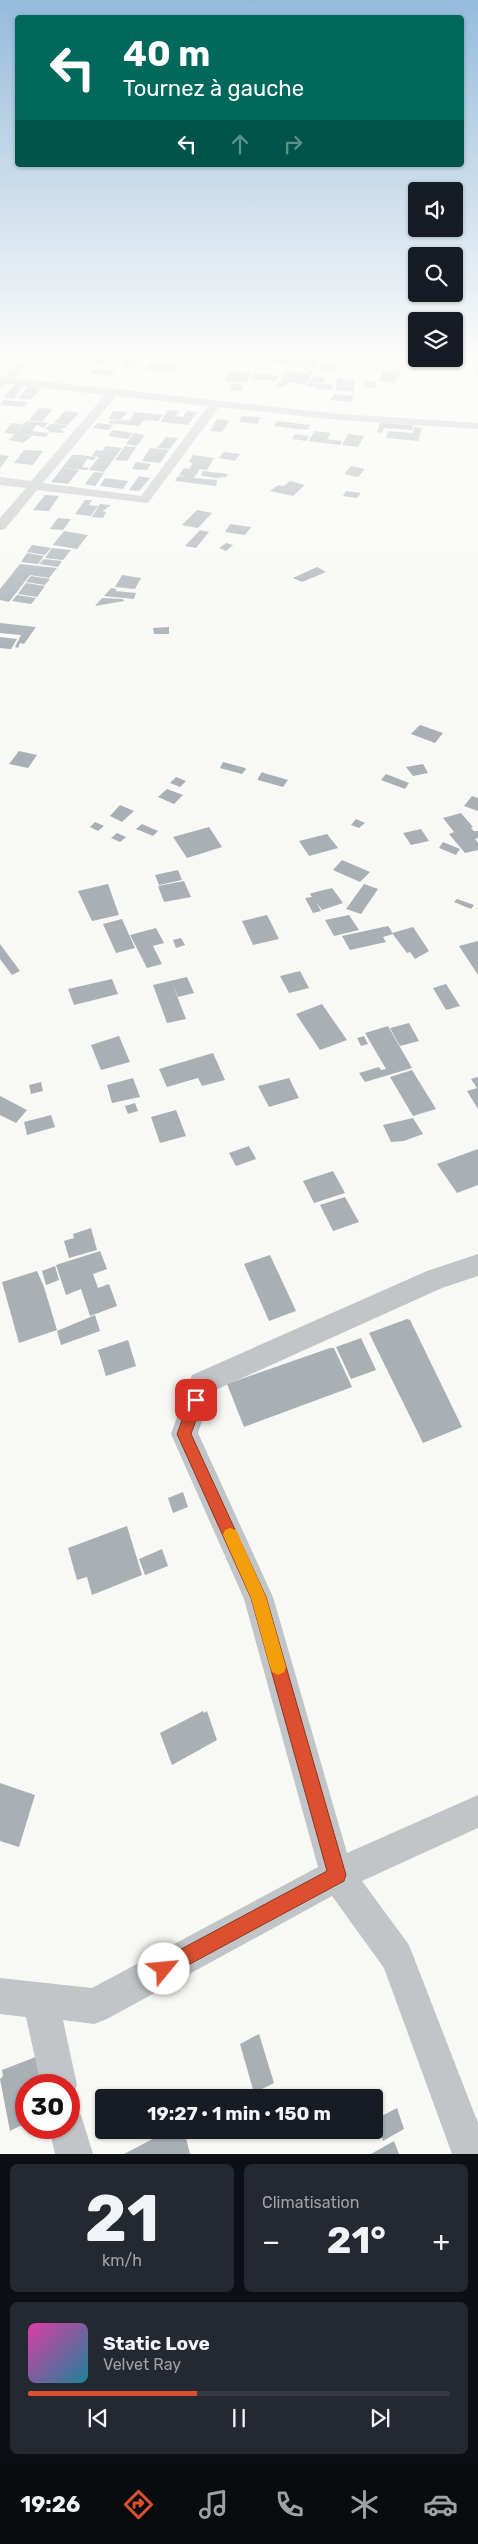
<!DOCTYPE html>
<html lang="fr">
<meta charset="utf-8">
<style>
body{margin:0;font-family:Rubik,sans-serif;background:#242831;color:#f1f3f6;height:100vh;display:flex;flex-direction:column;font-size:19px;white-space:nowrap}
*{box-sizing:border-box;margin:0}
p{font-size:16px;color:#9ea1a6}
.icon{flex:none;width:28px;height:28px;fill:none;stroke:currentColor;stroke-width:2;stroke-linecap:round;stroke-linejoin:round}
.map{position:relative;height:2154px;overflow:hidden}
.drawer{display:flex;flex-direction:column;gap:10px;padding:10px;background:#0d0f14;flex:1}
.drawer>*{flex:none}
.banner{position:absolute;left:15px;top:15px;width:449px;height:152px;border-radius:5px;box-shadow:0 1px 4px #0004;background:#00695c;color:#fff;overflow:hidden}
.buttons{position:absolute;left:408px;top:182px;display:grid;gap:10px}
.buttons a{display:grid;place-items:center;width:55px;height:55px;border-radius:5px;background:#171b24;box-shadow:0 1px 4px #0004;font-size:25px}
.speed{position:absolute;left:15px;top:2074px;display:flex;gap:10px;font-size:25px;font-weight:700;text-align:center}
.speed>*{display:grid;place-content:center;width:65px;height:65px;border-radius:50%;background:#171b24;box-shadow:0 1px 4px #0004;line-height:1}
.speed .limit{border:8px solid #d22;background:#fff;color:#111}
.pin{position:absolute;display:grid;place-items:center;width:42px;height:42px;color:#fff;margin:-21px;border-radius:10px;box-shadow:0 2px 8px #0006}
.me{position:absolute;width:55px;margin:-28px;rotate:62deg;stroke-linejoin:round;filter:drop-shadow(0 0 4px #0008)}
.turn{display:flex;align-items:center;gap:18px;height:105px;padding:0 25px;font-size:22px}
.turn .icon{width:65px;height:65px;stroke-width:2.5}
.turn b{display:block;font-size:35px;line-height:42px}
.lanes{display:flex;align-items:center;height:48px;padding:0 25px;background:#0003;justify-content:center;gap:25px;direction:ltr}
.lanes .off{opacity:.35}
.big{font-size:38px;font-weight:700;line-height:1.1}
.drawer .tile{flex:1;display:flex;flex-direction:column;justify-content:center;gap:8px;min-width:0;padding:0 18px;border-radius:8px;background:#242831}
.drawer .dial{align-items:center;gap:0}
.dial b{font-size:65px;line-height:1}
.song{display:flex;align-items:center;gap:15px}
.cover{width:60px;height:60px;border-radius:8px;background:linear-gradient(135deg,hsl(320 70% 55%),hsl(190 70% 35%))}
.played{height:5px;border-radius:2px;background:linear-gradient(90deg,#dd502f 40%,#363941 40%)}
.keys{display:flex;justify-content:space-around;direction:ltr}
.heat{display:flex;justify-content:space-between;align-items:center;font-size:28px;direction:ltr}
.drawer .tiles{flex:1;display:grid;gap:10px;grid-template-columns:1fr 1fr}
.tile:last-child{grid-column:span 2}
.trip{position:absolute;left:95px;top:2089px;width:288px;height:50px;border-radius:5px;background:#171b24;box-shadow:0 1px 4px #0004;font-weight:700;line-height:50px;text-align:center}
.dock{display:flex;height:80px;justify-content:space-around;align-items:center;background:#090b0e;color:#9ea1a6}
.dock .icon{width:35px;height:35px}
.dock .active{color:#dd502f}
.dock b{font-size:22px;color:#f1f3f6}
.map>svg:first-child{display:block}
</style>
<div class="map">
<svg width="478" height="2154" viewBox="0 0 478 2154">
<rect width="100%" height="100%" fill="#f8f8f5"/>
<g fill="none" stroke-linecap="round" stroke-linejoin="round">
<path stroke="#b8c5c8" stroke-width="3" d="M473 358 478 373"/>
</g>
<g fill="#a8b0b6">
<path d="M98 358H102L112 359 106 365 92 364Z"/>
<path d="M127 358H141L132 368 121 365Z"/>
<path d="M265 358 289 360 287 364 262 362Z"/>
<path d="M292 359 318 362 315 368 288 365Z"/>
<path d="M151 363 163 364 158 371 145 369Z"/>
<path d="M323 363 338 365 335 371 320 370Z"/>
<path d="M165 364 179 366 173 373 159 371Z"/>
<path d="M96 368 116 370 110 376 90 374Z"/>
<path d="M286 369 298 372 295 378 298 373H306L308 370H314L306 385 289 382 284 387 276 386 279 382 285 381H280Z"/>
<path d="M384 370 400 372 395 383 379 381Z"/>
<path d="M229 371 251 373 246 383 226 381 225 379 226 375 231 374H228Z"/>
<path d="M254 373 267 375 279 376 275 381 250 379Z"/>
<path d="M313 376 326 378 323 382H318L315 387 306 386Z"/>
<path d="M337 378 354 380V392L336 390Z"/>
<path d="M365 381 376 382 375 388 364 387Z"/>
<path d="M318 383 334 385 331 390 315 388Z"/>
<path d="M16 384 23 385 14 399 3 397Z"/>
<path d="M233 384 244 385 241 391 230 390Z"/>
<path d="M29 386 42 387 31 400 18 398Z"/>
<path d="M334 394 354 396 351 402 330 400Z"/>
<path d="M3 400 28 402 23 407 0 405Z"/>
<path d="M39 408 53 409 42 422 29 420Z"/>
<path d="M168 410 179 411 176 416 183 417 187 411 197 412 188 425 160 422Z"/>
<path d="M65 411 79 413 68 425 54 423Z"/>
<path d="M113 411 128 412 120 420 109 419Z"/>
<path d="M135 412 163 415 158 421 144 420 139 426 108 423 110 421 130 420Z"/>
<path d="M242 416 260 417 258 424 239 422Z"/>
<path d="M217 419 229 421 222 432 210 431Z"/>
<path d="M26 421 48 423 44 428 37 425 32 431 49 433 46 437 20 434 32 436 23 443 9 440Z"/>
<path d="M277 421 310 425 307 430 274 426Z"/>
<path d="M11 423 22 424 15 434 4 433Z"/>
<path d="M97 423 113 425 109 430 93 428Z"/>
<path d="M380 423 413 425 412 430 384 428 382 433 377 432Z"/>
<path d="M50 424H58L68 426 60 430 65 431 62 433 48 432 49 430 45 429Z"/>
<path d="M414 427 422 428 418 441 386 438 388 431 413 433Z"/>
<path d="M113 430 133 433 128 439 108 436Z"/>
<path d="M315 431 331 433 327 439 342 441 340 445 308 441Z"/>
<path d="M134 433 145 435 137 446 126 444Z"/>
<path d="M295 434 309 436 306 441 292 439Z"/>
<path d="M348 434 364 436 358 447 342 445Z"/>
<path d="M166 437 178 438 170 449 157 448Z"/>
<path d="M106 446 122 448 104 472 89 470 99 457 92 456 96 450 102 451Z"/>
<path d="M125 446 136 447 127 461 115 460Z"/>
<path d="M150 448 169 450 160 463 142 461Z"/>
<path d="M24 450 43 451 33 465 14 463Z"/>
<path d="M224 452 240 454 235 461 219 458Z"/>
<path d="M0 455 9 456 0 468Z"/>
<path d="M72 455H80L96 457 94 460 87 459 82 467 89 468 87 470 62 468Z"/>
<path d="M193 455 214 458 207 470 200 469 194 478 217 480 216 486 175 481 178 476 187 477 179 475 184 468 189 469 193 463 189 462Z"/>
<path d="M136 462 151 464 147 470 132 469Z"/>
<path d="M351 466 365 469 358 477 344 474Z"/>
<path d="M62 468 79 470 68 484 51 482Z"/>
<path d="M203 471 228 474 226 477 216 478 203 476 201 475Z"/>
<path d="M94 472 104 473 95 486 85 484Z"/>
<path d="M139 476 150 478 139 491 129 490Z"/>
<path d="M105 478 128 481 123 489 100 486Z"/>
<path d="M290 481 305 485 293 496 270 491 278 485 284 486Z"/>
<path d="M346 491 361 493 357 498 343 496Z"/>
<path d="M45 495 59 496 49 511 33 510Z"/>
<path d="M85 500H92L89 505 98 506 91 516 75 514Z"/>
<path d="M100 504 111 505 103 511 106 512 103 518 92 517Z"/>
<path d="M197 510 212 513 198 528 182 525Z"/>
<path d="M58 518 71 519 63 530 50 529Z"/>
<path d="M230 524 251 527 245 535 225 532Z"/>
<path d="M200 530 209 532 196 548 185 546Z"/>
<path d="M64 531 88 535 77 549 53 545Z"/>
<path d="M226 543 233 545 226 551 219 548Z"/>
<path d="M32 545 51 548 45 555 27 552Z"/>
<path d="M52 548 71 550 63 560 45 558Z"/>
<path d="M27 553 44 556 38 564 21 562Z"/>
<path d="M44 559 62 561 58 567 39 564Z"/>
<path d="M20 564 57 568 49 578 30 575 9 602 0 600V589Z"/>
<path d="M317 567 326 572 302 582 293 578Z"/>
<path d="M122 575 141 578 135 589 115 587Z"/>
<path d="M31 576 50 579 45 585 26 582Z"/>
<path d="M26 583 45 586 37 597 18 594Z"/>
<path d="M111 588 117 589 115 591 136 593 134 599 104 596Z"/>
<path d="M17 595 36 598 31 604 12 601Z"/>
<path d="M102 598 123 599 124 601 95 606Z"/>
<path d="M0 623 36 627 24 644 20 643 18 648 15 647 21 635 0 633Z"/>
<path d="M169 627V634H154L153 628Z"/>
<path d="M0 637 17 639 11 649 0 648Z"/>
<path d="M420 725 443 733 435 743 411 734Z"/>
<path d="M19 751 37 755 28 768 9 764Z"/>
<path d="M223 762 245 768 246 769 242 774 220 768Z"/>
<path d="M423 764 428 773 413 776 406 767Z"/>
<path d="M262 772 264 773 288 780 283 787 258 780V778Z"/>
<path d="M386 774 409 783 405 789 381 780Z"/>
<path d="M176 777 186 781 180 787 170 783Z"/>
<path d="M167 789 183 795 174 804 158 797Z"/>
<path d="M472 796 478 798V811L464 806Z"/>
<path d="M120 805 134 811 122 822 110 816Z"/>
<path d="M461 813 473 827 471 828 474 831H478V838L475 839 478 843V850L465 853 449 834 454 832 443 818Z"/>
<path d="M356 819 365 823 359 828 351 825Z"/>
<path d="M95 822 104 826 98 831 90 827Z"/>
<path d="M142 824 158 831 153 836 136 829Z"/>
<path d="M209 827 222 847 187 858 173 837Z"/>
<path d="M421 829 429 841 411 845 403 833Z"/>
<path d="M117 833 126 837 120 842 111 838Z"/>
<path d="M327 834 338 848 309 856 299 841Z"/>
<path d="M443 842 460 849 456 855 439 848Z"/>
<path d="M342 860 370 872 360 882 333 870Z"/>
<path d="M178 870 182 880 159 885 155 875Z"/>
<path d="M184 881 191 897 164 902 158 886Z"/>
<path d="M108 884 119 915 92 921 78 891Z"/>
<path d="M364 884 378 889 361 914 346 909Z"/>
<path d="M332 888 343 903 322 910 316 902 321 911 313 913 305 898 312 897 310 894 312 893Z"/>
<path d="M457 899 474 905 471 909 454 902Z"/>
<path d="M267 915 279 939 253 945 242 921Z"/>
<path d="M349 915 359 930 334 936 325 920Z"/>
<path d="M122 919 135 948 116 953 103 924Z"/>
<path d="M388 926 393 934 383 937 386 942 350 950 342 936Z"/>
<path d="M413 927 429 951 415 959 410 952 407 953 392 933Z"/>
<path d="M156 928 164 943 153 946 162 964 147 968 130 935Z"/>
<path d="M181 938 185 945 176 948 173 940Z"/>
<path d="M478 941V975L459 946Z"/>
<path d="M0 944 20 971 12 975 0 959Z"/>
<path d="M300 971 309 988 289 993 280 976Z"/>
<path d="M187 977 194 993 178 997 172 983 186 1019 167 1023 153 985Z"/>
<path d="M112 979 118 994 74 1005 68 989Z"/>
<path d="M446 984 460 1006 446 1010 433 988Z"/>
<path d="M322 1004 347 1040 320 1050 296 1014Z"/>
<path d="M409 1023 419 1041 400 1046 390 1028Z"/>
<path d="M388 1026 412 1068 365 1082 359 1073 379 1067 381 1070 386 1069 365 1033Z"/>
<path d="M119 1036 130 1062 101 1070 91 1045Z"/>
<path d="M364 1036 368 1044 361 1046 357 1038Z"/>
<path d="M213 1053 225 1080 202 1086 198 1078 167 1087 159 1069Z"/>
<path d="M412 1070 436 1109 413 1116 390 1077Z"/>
<path d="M478 1077V1109L467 1091 477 1088 471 1079Z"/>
<path d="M133 1078 140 1097 112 1103 107 1085Z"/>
<path d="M289 1078 299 1098 269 1107 258 1086Z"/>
<path d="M41 1082 43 1091 31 1094 29 1085Z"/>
<path d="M0 1096 27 1110 16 1123 0 1115Z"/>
<path d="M135 1103 138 1111 128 1114 125 1106Z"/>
<path d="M176 1110 186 1136 160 1143 151 1117Z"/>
<path d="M51 1115 55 1127 27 1135 24 1122Z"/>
<path d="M413 1118 423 1134 404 1141 391 1142 383 1125Z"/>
<path d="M249 1146 256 1159 236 1166 229 1153Z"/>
<path d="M478 1149V1185L457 1193 437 1164Z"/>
<path d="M333 1171 345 1193 314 1203 303 1181Z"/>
<path d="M345 1197 359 1222 333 1231 320 1205Z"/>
<path d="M91 1228 97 1250 69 1258 64 1241 74 1238 73 1234Z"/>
<path d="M100 1251 107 1269 93 1274 98 1288 109 1284 117 1306 90 1316 81 1289 66 1295 56 1265Z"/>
<path d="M270 1255 296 1311 269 1321 244 1264Z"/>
<path d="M55 1266 59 1280 46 1285 42 1271Z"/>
<path d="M37 1271 44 1287 57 1330 19 1343 2 1282Z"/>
<path d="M95 1315 100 1331 61 1345 57 1331Z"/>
<path d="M407 1319 410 1320 462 1427 423 1443 369 1333Z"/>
<path d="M361 1338 376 1370 351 1379 336 1347Z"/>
<path d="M128 1340 136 1366 106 1376 98 1350Z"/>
<path d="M330 1348H334L352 1387 244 1427 227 1384Z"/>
<path d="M183 1492 188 1507 173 1513 168 1498Z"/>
<path d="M127 1526 142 1575 92 1595 87 1577 77 1580 68 1548Z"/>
<path d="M162 1549 168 1566 145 1575 139 1559Z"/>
<path d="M203 1711 204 1713 207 1711 217 1740 172 1765 160 1733Z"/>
<path d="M0 1783 35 1795 19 1847 0 1841Z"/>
<path d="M259 2034 274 2083 254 2093 240 2044Z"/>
<path d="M46 2053 51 2085H26V2123L10 2131 0 2079 3 2076 2 2070Z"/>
<path d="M397 2108 404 2129 383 2141 376 2119Z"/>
<path d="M170 2130H184L190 2154H124Z"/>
<path d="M394 2141 399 2154H371Z"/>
</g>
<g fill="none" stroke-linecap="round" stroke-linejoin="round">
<g fill="#c1c5c8" fill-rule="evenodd">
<path d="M24 358H34L14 378 340 414 478 423V429L340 420 219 407 148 503 37 490 5 529 0 530V518L26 488 0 485V477L31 481 105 395 8 384 0 389V377H3ZM116 396 208 406 141 496 43 483Z"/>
<path d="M478 1254V1276L442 1288 211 1392 198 1433 273 1597 347 1853 478 1795V1828L362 1881 409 1945 478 2123V2154H452L384 1968 332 1896 107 2019 94 2024 63 2020 77 2085 72 2098 69 2099V2085H41L26 2017 0 2014V1978L92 1988 318 1867 244 1599 171 1434 192 1375 427 1271Z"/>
<path d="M69 2110 81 2115 93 2154H55L49 2128H69Z"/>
</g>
</g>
<linearGradient id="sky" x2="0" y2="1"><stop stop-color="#95bbdb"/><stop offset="0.54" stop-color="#fcfcfa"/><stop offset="1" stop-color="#fcfcfa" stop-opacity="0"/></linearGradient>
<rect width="478" height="659" fill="url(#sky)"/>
<path fill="#dd502f" stroke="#90341f" d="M196 1394 201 1396 203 1400 191 1434 266 1597 346 1875 344 1881 164 1978 157 1975 154 1969 157 1962 327 1871 251 1598 177 1434 191 1396Z"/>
<path fill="#f59e0b" d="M230 1528 236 1530 266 1597 286 1667 284 1672 278 1675 272 1672 270 1667 251 1598 223 1535 225 1530Z"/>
</svg>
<div class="buttons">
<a><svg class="icon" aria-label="sound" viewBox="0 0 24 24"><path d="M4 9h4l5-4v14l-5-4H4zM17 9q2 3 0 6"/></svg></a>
<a><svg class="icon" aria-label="search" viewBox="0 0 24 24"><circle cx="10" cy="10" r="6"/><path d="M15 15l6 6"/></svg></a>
<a><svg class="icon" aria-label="layers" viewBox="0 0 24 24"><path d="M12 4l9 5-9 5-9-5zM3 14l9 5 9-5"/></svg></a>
</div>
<div class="speed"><div class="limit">30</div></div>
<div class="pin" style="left:196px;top:1400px;background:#d93025"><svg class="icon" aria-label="arrive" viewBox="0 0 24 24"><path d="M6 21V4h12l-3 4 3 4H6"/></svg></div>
<svg class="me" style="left:164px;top:1969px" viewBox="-20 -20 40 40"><circle r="19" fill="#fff"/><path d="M0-13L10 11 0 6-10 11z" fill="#dd502f"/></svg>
<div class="trip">19:27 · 1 min · 150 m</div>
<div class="banner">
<div class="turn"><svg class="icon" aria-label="left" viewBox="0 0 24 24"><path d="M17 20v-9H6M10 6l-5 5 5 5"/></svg><div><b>40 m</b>Tournez à gauche</div></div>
<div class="lanes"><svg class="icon" aria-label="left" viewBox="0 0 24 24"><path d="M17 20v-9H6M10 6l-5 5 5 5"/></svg><svg class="icon off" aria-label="ahead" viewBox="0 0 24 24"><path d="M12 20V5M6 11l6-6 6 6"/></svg><svg class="icon off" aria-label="right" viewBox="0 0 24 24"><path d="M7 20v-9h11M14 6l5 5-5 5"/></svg></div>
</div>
</div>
<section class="drawer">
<div class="tiles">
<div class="tile dial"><b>21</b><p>km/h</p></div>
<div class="tile"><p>Climatisation</p>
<div class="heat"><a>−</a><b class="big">21°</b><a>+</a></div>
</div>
<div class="tile">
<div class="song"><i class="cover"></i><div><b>Static Love</b><p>Velvet Ray</p></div></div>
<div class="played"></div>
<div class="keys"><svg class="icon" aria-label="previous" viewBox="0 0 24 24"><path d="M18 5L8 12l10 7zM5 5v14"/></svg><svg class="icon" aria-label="pause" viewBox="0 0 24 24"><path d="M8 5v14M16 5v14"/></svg><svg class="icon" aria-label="next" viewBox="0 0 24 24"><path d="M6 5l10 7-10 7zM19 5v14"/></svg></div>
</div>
</div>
</section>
<nav class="dock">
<b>19:26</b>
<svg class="icon active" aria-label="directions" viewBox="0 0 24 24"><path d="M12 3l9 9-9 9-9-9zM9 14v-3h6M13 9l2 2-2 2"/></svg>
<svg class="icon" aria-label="music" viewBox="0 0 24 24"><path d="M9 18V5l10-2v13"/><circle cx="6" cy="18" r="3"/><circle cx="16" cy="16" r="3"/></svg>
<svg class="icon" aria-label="phone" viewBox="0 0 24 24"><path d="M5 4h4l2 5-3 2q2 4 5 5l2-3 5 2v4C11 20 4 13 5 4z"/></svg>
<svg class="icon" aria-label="climate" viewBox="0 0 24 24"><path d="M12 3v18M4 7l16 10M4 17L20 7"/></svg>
<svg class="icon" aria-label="car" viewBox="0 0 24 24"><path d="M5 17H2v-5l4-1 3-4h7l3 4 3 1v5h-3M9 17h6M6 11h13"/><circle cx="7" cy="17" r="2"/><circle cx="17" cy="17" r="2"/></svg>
</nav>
